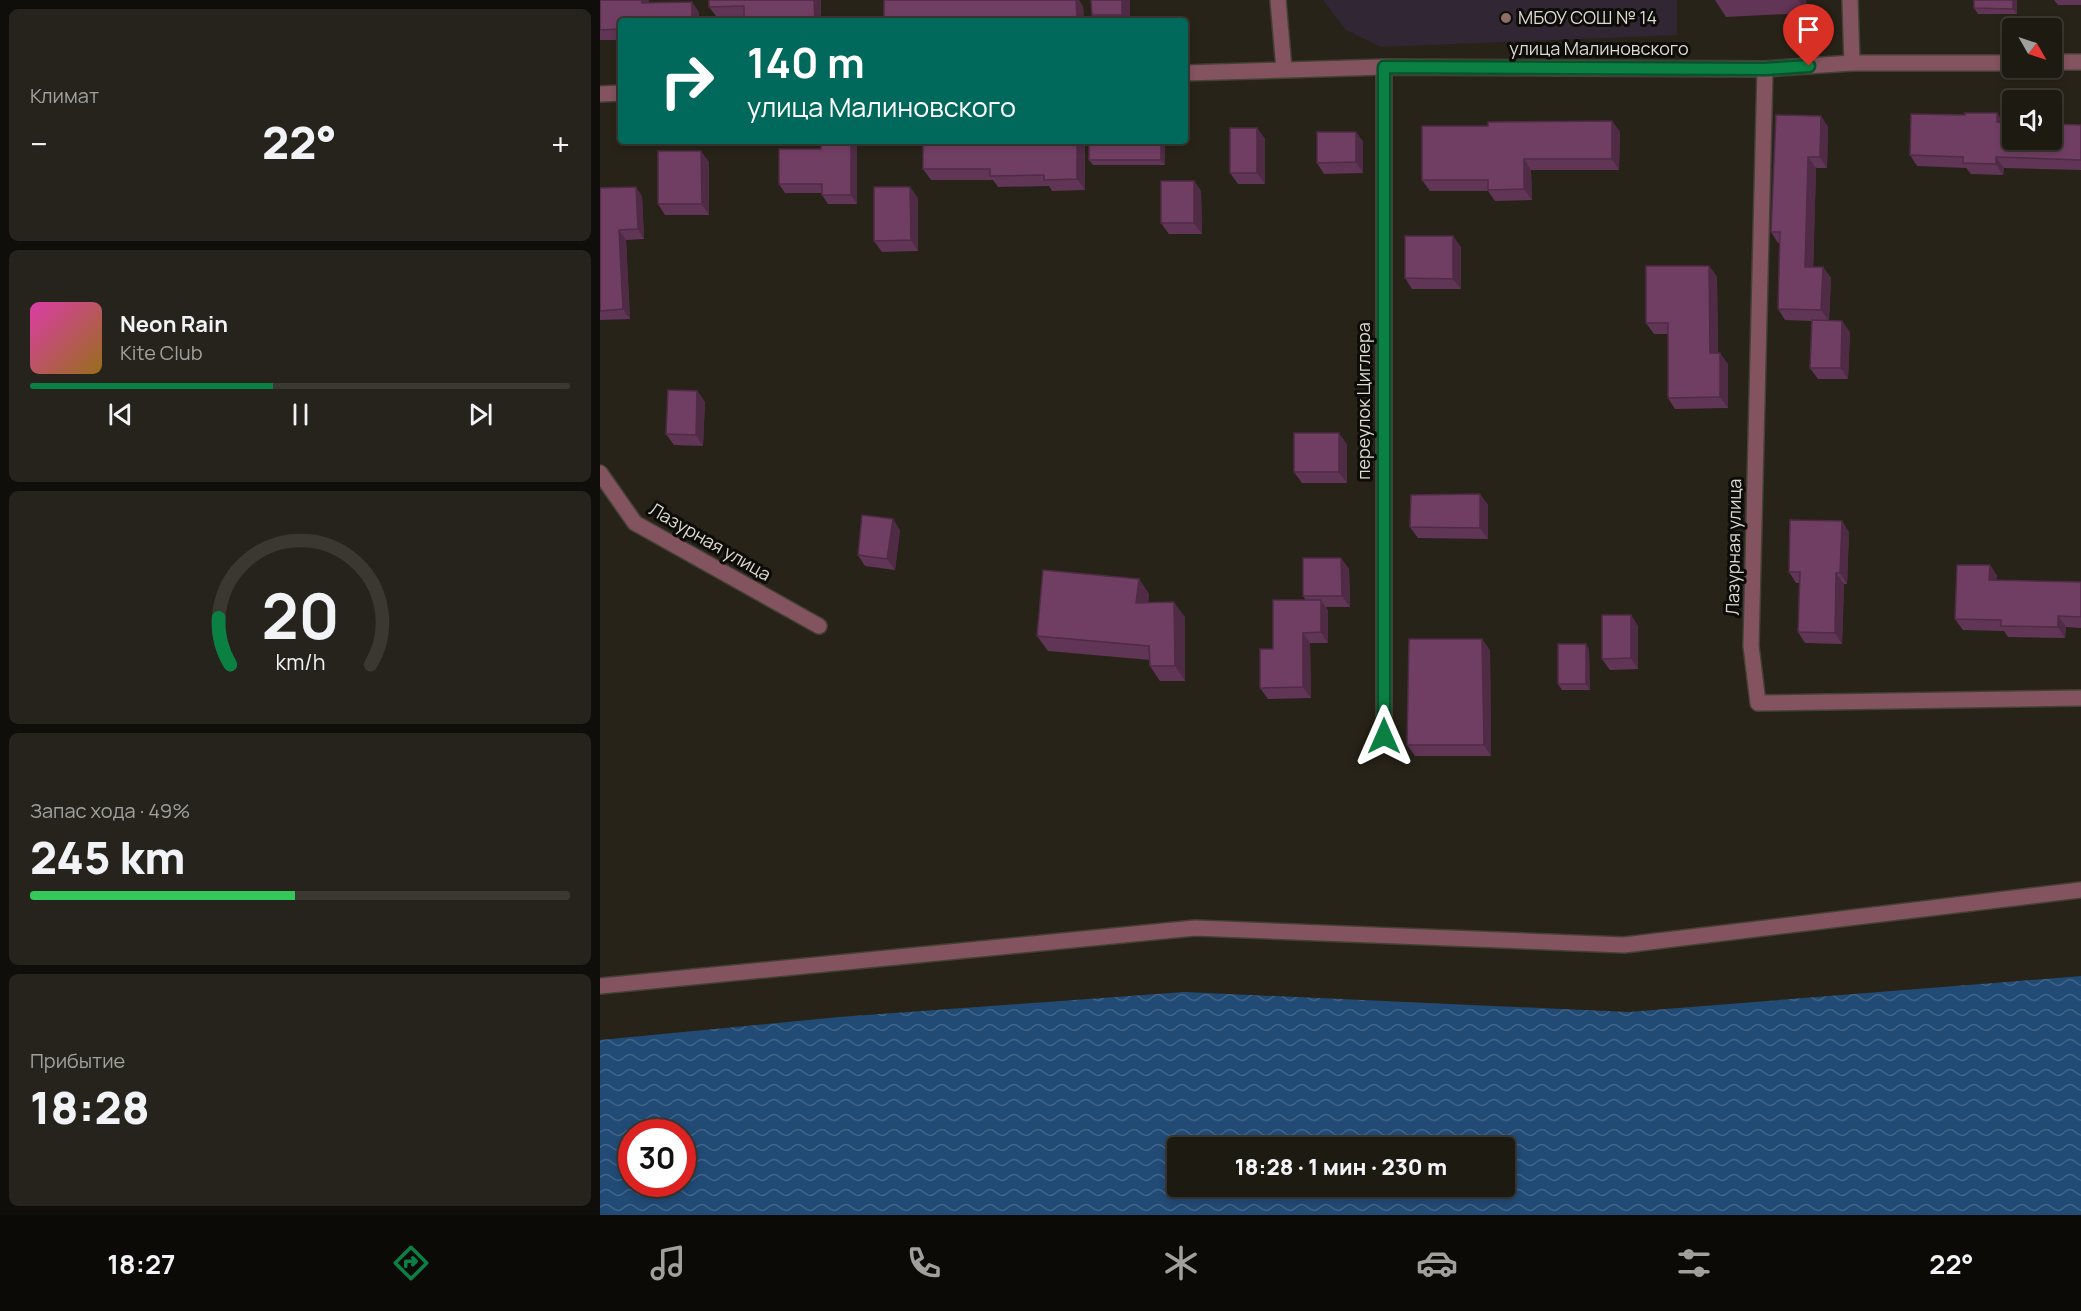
<!DOCTYPE html>
<html lang="ru">
<meta charset="utf-8">
<style>
body{margin:0;font-family:Manrope,sans-serif;background:#25231b;color:#f1f3f6;height:100vh;display:flex;flex-direction:column;font-size:22px;white-space:nowrap}
*{box-sizing:border-box;margin:0}
p{font-size:20px;color:#a0a19f}
.icon{flex:none;width:33px;height:33px;fill:none;stroke:currentColor;stroke-width:2;stroke-linecap:round;stroke-linejoin:round}
.map{position:relative;flex:1;overflow:hidden}
.details{display:flex;flex-direction:column;gap:9px;padding:9px;background:#100e0a;width:600px}
.details>*{flex:none}
.guide{position:absolute;left:18px;top:18px;width:570px;height:126px;border-radius:6px;box-shadow:0 3px 9px #0003,0 0 0 2px #3b3832;background:#00695c;color:#fff;overflow:hidden}
.needle{width:39px;rotate:129deg}
.controls{position:absolute;left:1402px;top:18px;display:grid;gap:12px}
.controls a{display:grid;place-items:center;width:60px;height:60px;border-radius:6px;background:#1d1a12;box-shadow:0 3px 9px #0003,0 0 0 2px #3b3832;font-size:30px}
.speed{position:absolute;left:18px;top:1119px;display:flex;gap:12px;font-size:30px;font-weight:700;text-align:center}
.speed>*{display:grid;place-content:center;width:78px;height:78px;border-radius:50%;background:#1d1a12;box-shadow:0 3px 9px #0003,0 0 0 2px #3b3832;line-height:1}
.speed .limit{border:9px solid #d22;background:#fff;color:#111}
.pin{position:absolute;display:grid;place-items:center;width:51px;height:51px;color:#fff;margin:-62px -26px;border-radius:50% 50% 50% 0;rotate:-45deg;box-shadow:0 0 6px #0007}
.pin .icon{rotate:45deg}
.me{position:absolute;width:66px;margin:-33px;rotate:0deg;stroke-linejoin:round;filter:drop-shadow(0 0 4px #0008)}
.turn{display:flex;align-items:center;gap:21px;height:126px;padding:0 30px;font-size:27px}
.turn .icon{width:78px;height:78px;stroke-width:2.5}
.turn b{display:block;font-size:42px;line-height:51px}
.big{font-size:45px;font-weight:800;line-height:1.1}
.details .tile{flex:1;display:flex;flex-direction:column;justify-content:center;gap:9px;min-width:0;padding:0 21px;border-radius:9px;background:#25231b}
.details .dial{align-items:center;gap:0}
.dial svg{height:156px;overflow:visible;fill:none;stroke:#3b3832;stroke-width:7;stroke-linecap:round;text-anchor:middle}
.dial text{fill:#f1f3f6;stroke:none}
.song{display:flex;align-items:center;gap:18px}
.cover{width:72px;height:72px;border-radius:9px;background:linear-gradient(135deg,hsl(320 70% 55%),hsl(40 70% 35%))}
.played{height:6px;border-radius:3px;background:linear-gradient(90deg,#0b8043 45%,#3b3832 45%)}
.keys{display:flex;justify-content:space-around;direction:ltr}
.heat{display:flex;justify-content:space-between;align-items:center;font-size:33px;direction:ltr}
.charge{height:9px;border-radius:4px;background:linear-gradient(90deg,#34c759 49%,#3b3832 0)}
.trip{position:absolute;left:567px;top:1137px;width:348px;height:60px;border-radius:6px;background:#1d1a12;box-shadow:0 3px 9px #0003,0 0 0 2px #3b3832;font-weight:800;line-height:60px;text-align:center}
.tabs{display:flex;height:96px;justify-content:space-around;align-items:center;background:#0c0a07;color:#a0a19f}
.tabs .icon{width:42px;height:42px}
.tabs .selected{color:#0b8043}
.tabs b{font-size:27px;color:#f1f3f6}
main{display:flex;flex:1;min-height:0}
.map>svg:first-child{display:block}
</style>
<main>
<section class="details">
<div class="tile"><p>Климат</p>
<div class="heat"><a>−</a><b class="big">22°</b><a>+</a></div>
</div>
<div class="tile">
<div class="song"><i class="cover"></i><div><b>Neon Rain</b><p>Kite Club</p></div></div>
<div class="played"></div>
<div class="keys"><svg class="icon" aria-label="previous" viewBox="0 0 24 24"><path d="M18 5L8 12l10 7zM5 5v14"/></svg><svg class="icon" aria-label="pause" viewBox="0 0 24 24"><path d="M8 5v14M16 5v14"/></svg><svg class="icon" aria-label="next" viewBox="0 0 24 24"><path d="M6 5l10 7-10 7zM19 5v14"/></svg></div>
</div>
<div class="tile dial"><svg viewBox="0 0 100 80">
<path d="M14 69A42 42 0 1 1 86 69"/>
<path d="M14 69A42 42 0 0 1 8 45" stroke="#0b8043"/>
<text x="50" y="56" font-size="32" font-weight="700">20</text>
<text x="50" y="72" font-size="11">km/h</text>
</svg></div>
<div class="tile"><p>Запас хода · 49%</p><b class="big">245 km</b><div class="charge"></div></div>
<div class="tile"><p>Прибытие</p><b class="big">18:28</b></div>
</section>
<div class="map">
<svg width="1481" height="1215" viewBox="0 0 1481 1215">
<defs>
<pattern id="water-waves" width="16" height="10" patternUnits="userSpaceOnUse" patternTransform="scale(1.5)"><rect width="16" height="10" fill="#214a75"/><path d="M0 5q4-4 8 0t8 0" fill="none" stroke="#416488"/></pattern>
</defs>
<rect width="100%" height="100%" fill="#272318"/>
<path fill="#312634" d="M723 0H1077V35L781 47 746 30Z"/>
<path fill="url(#water-waves)" fill-rule="evenodd" d="M1481 976V1215H0V1040L239 1017 584 992 1028 1012ZM32 1132H82V1184H32ZM578 1148H904V1186H578Z"/>
<g fill="none" stroke-linecap="round" stroke-linejoin="round">
<defs>
<path id="pedestrian" d="M0 986 595 928 1024 945 1481 890"/>
<g id="minor">
<path d="M678 0 684 69"/>
<path d="M1250 0 1252 63"/>
<path d="M1452 62H1481"/>
<path d="M784 67V736"/>
<path d="M1165 69 1151 646 1158 703 1481 698"/>
<path d="M585 73 784 67 1165 69 1252 63H1413"/>
<path d="M0 94 21 93"/>
<path d="M0 473 35 523 219 626"/>
</g>
</defs>
<use href="#pedestrian" stroke="#444036" stroke-width="18"/>
<use href="#minor" stroke="#444036" stroke-width="18"/>
<use href="#pedestrian" stroke="#83535f" stroke-width="15"/>
<use href="#minor" stroke="#83535f" stroke-width="15"/>
</g>
<g fill="#613555">
<path d="M0 0H49V3L99 12V21H21V40H0Z"/>
<path d="M109 0H221V21L144 16H116L109 7Z"/>
<path d="M491 0H530V21H495L492 15Z"/>
<path d="M1115 0H1206L1207 13 1126 17Z"/>
<path d="M1374 0H1417V14H1378L1374 8Z"/>
<path d="M1454 0H1481V5H1458Z"/>
<path d="M483 6 484 21H284Z"/>
<path d="M1397 113 1403 122 1481 125V170L1404 168 1403 175 1371 174 1366 168 1317 166 1310 155 1365 115Z"/>
<path d="M1221 116 1228 127 1227 168H1216L1213 267H1223L1231 278 1229 320 1250 332 1248 379H1218L1210 368 1212 321 1185 320 1178 309 1180 243H1178L1171 232Z"/>
<path d="M1012 121 1020 132 1019 170H931L932 200 895 201 888 191H830L822 180 888 126Z"/>
<path d="M657 128 665 139V184H638L630 173Z"/>
<path d="M756 132 763 142V173L724 174 717 163Z"/>
<path d="M251 141H253L257 147V204H228L222 195V193H185L179 184 221 149Z"/>
<path d="M323 141H483L485 143V190L452 191 449 186 398 187 393 180H331L323 169Z"/>
<path d="M565 141V165H493L489 160Z"/>
<path d="M109 162V215H65L58 204Z"/>
<path d="M594 181 601 191 602 234H569L561 223Z"/>
<path d="M0 188 42 196 44 239 26 240 30 319 0 320Z"/>
<path d="M318 198V251L282 252 274 241Z"/>
<path d="M861 247V289H812L805 278Z"/>
<path d="M1109 266 1117 277 1118 353 1128 364V408L1075 409 1068 398V334H1054L1046 323Z"/>
<path d="M97 391 105 402 103 446 74 445 66 434Z"/>
<path d="M747 444V483H702L694 472Z"/>
<path d="M880 494 888 505V539L818 538 810 527Z"/>
<path d="M300 530 295 570 265 566 258 555Z"/>
<path d="M1249 532 1247 584H1244L1242 644 1205 643 1198 632 1199 583H1196L1189 572Z"/>
<path d="M741 558 749 569 750 607H726L728 611V643H710L711 698 668 699 660 688 673 649 706 600 703 596Z"/>
<path d="M1390 565 1397 576V580L1481 582V628L1466 627 1465 638 1408 637 1404 631 1363 630 1355 619Z"/>
<path d="M539 579 549 594 548 603 585 617V681H560L550 666V660L448 651 437 636Z"/>
<path d="M1031 615 1038 626V669L1010 670 1002 659Z"/>
<path d="M986 644 989 650 990 690H962L958 684Z"/>
<path d="M890 650 891 756H815L807 745Z"/>
</g>
<g fill="#4f2b45">
<path d="M42 0H49V13L42 3Z"/>
<path d="M214 0H221V21H215Z"/>
<path d="M476 0H479L483 6 484 21H477Z"/>
<path d="M522 0H530V21H527L522 15Z"/>
<path d="M1198 0H1206L1207 13Z"/>
<path d="M1413 0H1417V14L1413 9Z"/>
<path d="M92 2 99 12V21H92Z"/>
<path d="M1397 113 1405 124 1397 122Z"/>
<path d="M1221 116 1228 127 1227 168 1220 157Z"/>
<path d="M1012 121 1020 132 1019 170 1012 159Z"/>
<path d="M657 128 665 139V184L657 173Z"/>
<path d="M756 132 763 142V173L756 162Z"/>
<path d="M251 141H253L257 147V204L251 195Z"/>
<path d="M477 141H483L485 143V190L477 179Z"/>
<path d="M561 141H565V165L561 160Z"/>
<path d="M101 151 109 162V215L102 204Z"/>
<path d="M1208 157 1216 168 1213 278 1205 267Z"/>
<path d="M1396 157 1404 168 1403 175 1396 164Z"/>
<path d="M924 159 931 170 932 200 924 189Z"/>
<path d="M594 181 601 191 602 234 594 223Z"/>
<path d="M36 187 42 196 44 239 38 229Z"/>
<path d="M310 187 318 198V251L311 240Z"/>
<path d="M19 230 26 240 30 319 23 309Z"/>
<path d="M853 236 861 247V289L853 279Z"/>
<path d="M1109 266 1117 277 1118 364 1110 353Z"/>
<path d="M1223 267 1231 278 1229 321 1221 310Z"/>
<path d="M1242 321 1250 332 1248 379 1241 368Z"/>
<path d="M1120 353 1128 364V408L1120 397Z"/>
<path d="M97 391 105 402 103 446 96 435Z"/>
<path d="M739 433 747 444V483L739 472Z"/>
<path d="M880 494 888 505V539L880 528Z"/>
<path d="M293 519 300 530 295 570 287 559Z"/>
<path d="M1242 521 1249 532 1247 584 1240 573Z"/>
<path d="M741 558 749 569 750 607 742 596Z"/>
<path d="M1390 565 1397 576V591L1389 580Z"/>
<path d="M1236 573 1244 584 1242 644 1235 633Z"/>
<path d="M539 579 549 594 547 618 536 603Z"/>
<path d="M721 600 728 611V643L721 632Z"/>
<path d="M574 602 585 617V681L575 666Z"/>
<path d="M1031 615 1038 626V669L1031 658Z"/>
<path d="M1458 616 1466 627 1465 638 1458 627Z"/>
<path d="M703 633 710 643 711 698 703 687Z"/>
<path d="M882 639 890 650 891 756 884 745Z"/>
<path d="M986 644 989 650 990 690 986 684Z"/>
</g>
<g fill="#713e63" stroke="#4f2b45" stroke-width="1.5">
<path d="M0 0H42V3L92 2V21H21V29L0 30Z"/>
<path d="M109 0H214L215 21H144V6L109 7Z"/>
<path d="M284 0H476L477 21H427L370 19V21H284Z"/>
<path d="M491 0H522V15H492Z"/>
<path d="M1374 0H1413V9L1374 8Z"/>
<path d="M1365 113H1397V122L1413 123V140H1452V124L1481 125V160L1396 157V164L1363 163V157L1310 155 1311 114 1365 115Z"/>
<path d="M1176 115 1221 116 1220 157H1208L1205 267H1223L1221 310 1178 309 1180 232H1171Z"/>
<path d="M1012 121V159H924V189L888 190V180H822V126H888V122Z"/>
<rect x="630" y="128" width="27" height="45"/>
<path d="M717 132H756V162L717 163Z"/>
<path d="M221 141H251V195H222V184H179V149H221Z"/>
<path d="M323 141H477V179L444 180V175L390 176V169H323Z"/>
<rect x="489" y="141" width="72" height="19"/>
<path d="M58 151H101L102 204H58Z"/>
<rect x="561" y="181" width="33" height="42"/>
<path d="M36 187 38 229 19 230 23 309 0 311V188Z"/>
<path d="M274 187H310L311 240 274 241Z"/>
<path d="M805 236H853V279L805 278Z"/>
<path d="M1046 266H1109L1110 353H1120V397L1068 398V323H1046Z"/>
<path d="M1212 320 1242 321 1241 368H1210Z"/>
<path d="M68 390 97 391 96 435 66 434Z"/>
<rect x="694" y="433" width="45" height="39"/>
<path d="M880 494V528L810 527 811 495Z"/>
<path d="M262 515 293 519 287 559 258 555Z"/>
<path d="M1190 520 1242 521 1240 573H1236L1235 633 1198 632 1200 572H1189Z"/>
<path d="M703 558H741L742 596H703Z"/>
<path d="M1357 565H1390L1389 580 1481 582V617L1458 616V627L1401 626V620L1355 619Z"/>
<path d="M443 570 539 579 536 603 574 602 575 666H550L549 646 437 636Z"/>
<path d="M673 600H721V632L703 633V687L660 688V649H673Z"/>
<path d="M1002 615H1031V658L1002 659Z"/>
<path d="M809 639H882L884 745H807Z"/>
<rect x="958" y="644" width="28" height="40"/>
</g>
<g fill="none" stroke-linecap="round" stroke-linejoin="round">
<defs>
<path id="route" d="M784 736V67L1165 69 1209 66"/>
</defs>
<use href="#route" stroke="#07532c" stroke-width="15"/>
<use href="#route" stroke="#0b8043" stroke-width="10"/>
</g>
<circle fill="#8d6e63" stroke="#0e0c08" stroke-width="2" cx="906" cy="18" r="6"/>
<g text-anchor="middle" stroke-width="6" stroke-linejoin="round" paint-order="stroke">
<g font-size="18" fill="#dddad3" stroke="#0e0c08" text-anchor="start">
<text x="918" y="24">МБОУ СОШ № 14</text>
</g>
<g font-size="18" fill="#dddad3" stroke="#0e0c08">
<text x="999" y="55">улица Малиновского</text>
<text transform="translate(764 401) rotate(-90)" y="6">переулок Циглера</text>
<text transform="translate(110 542) rotate(30)" y="6">Лазурная улица</text>
<text transform="translate(1134 547) rotate(-89)" y="6">Лазурная улица</text>
</g>
</g>
</svg>
<div class="controls">
<a><svg class="needle" viewBox="-14 -14 28 28"><path d="M0-13l5 13h-10z" fill="#e53935"/><path d="M0 13l5-13h-10z" fill="#a0a19f"/></svg></a>
<a><svg class="icon" aria-label="sound" viewBox="0 0 24 24"><path d="M4 9h4l5-4v14l-5-4H4zM17 9q2 3 0 6"/></svg></a>
</div>
<div class="speed"><div class="limit">30</div></div>
<div class="pin" style="left:1209px;top:66px;background:#d93025"><svg class="icon" aria-label="arrive" viewBox="0 0 24 24"><path d="M6 21V4h12l-3 4 3 4H6"/></svg></div>
<svg class="me" style="left:784px;top:736px" viewBox="-20 -20 40 40"><path d="M0-17L14 15 0 8-14 15z" fill="#0b8043" stroke="#fff" stroke-width="4"/></svg>
<div class="trip">18:28 · 1 мин · 230 m</div>
<div class="guide">
<div class="turn"><svg class="icon" aria-label="right" viewBox="0 0 24 24"><path d="M7 20v-9h11M14 6l5 5-5 5"/></svg><div><b>140 m</b>улица Малиновского</div></div>
</div>
</div>
</main>
<nav class="tabs">
<b>18:27</b>
<svg class="icon selected" aria-label="directions" viewBox="0 0 24 24"><path d="M12 3l9 9-9 9-9-9zM9 14v-3h6M13 9l2 2-2 2"/></svg>
<svg class="icon" aria-label="music" viewBox="0 0 24 24"><path d="M9 18V5l10-2v13"/><circle cx="6" cy="18" r="3"/><circle cx="16" cy="16" r="3"/></svg>
<svg class="icon" aria-label="phone" viewBox="0 0 24 24"><path d="M5 4h4l2 5-3 2q2 4 5 5l2-3 5 2v4C11 20 4 13 5 4z"/></svg>
<svg class="icon" aria-label="climate" viewBox="0 0 24 24"><path d="M12 3v18M4 7l16 10M4 17L20 7"/></svg>
<svg class="icon" aria-label="car" viewBox="0 0 24 24"><path d="M5 17H2v-5l4-1 3-4h7l3 4 3 1v5h-3M9 17h6M6 11h13"/><circle cx="7" cy="17" r="2"/><circle cx="17" cy="17" r="2"/></svg>
<svg class="icon" aria-label="filters" viewBox="0 0 24 24"><path d="M4 7h16M4 17h16"/><circle cx="9" cy="7" r="2"/><circle cx="15" cy="17" r="2"/></svg>
<b>22°</b>
</nav>
